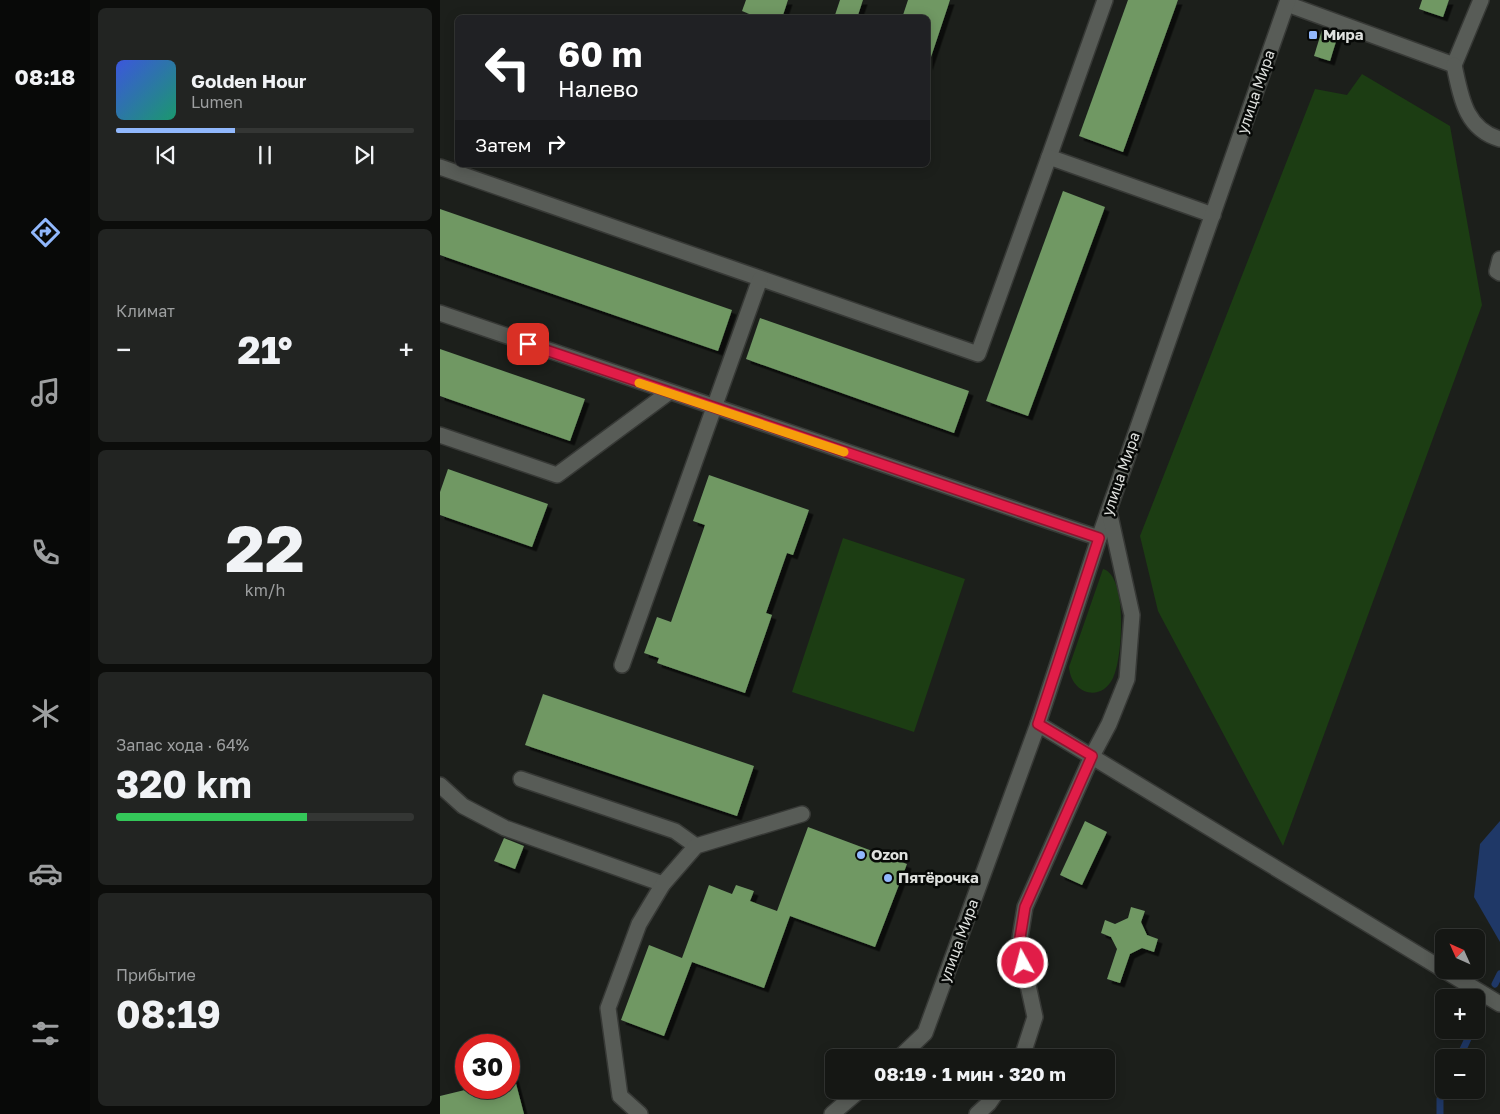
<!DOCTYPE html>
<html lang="ru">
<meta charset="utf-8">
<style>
body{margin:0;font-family:"Golos Text",sans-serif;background:#222422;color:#f1f3f6;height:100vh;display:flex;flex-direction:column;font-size:19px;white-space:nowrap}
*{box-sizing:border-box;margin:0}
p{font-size:16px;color:#9d9fa0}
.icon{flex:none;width:28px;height:28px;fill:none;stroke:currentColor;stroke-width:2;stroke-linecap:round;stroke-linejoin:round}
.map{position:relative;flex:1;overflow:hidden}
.details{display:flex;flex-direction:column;gap:8px;padding:8px;background:#0c0d0b;width:350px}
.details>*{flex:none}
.top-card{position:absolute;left:15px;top:15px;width:475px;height:152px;border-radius:8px;box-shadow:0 2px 12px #0003,0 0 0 1px #343634;background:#202124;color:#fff;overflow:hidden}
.needle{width:32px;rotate:315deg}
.controls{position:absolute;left:995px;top:929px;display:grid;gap:10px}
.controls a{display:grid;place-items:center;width:50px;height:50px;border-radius:8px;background:#151714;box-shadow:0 2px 12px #0003,0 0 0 1px #343634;font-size:25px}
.speed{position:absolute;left:15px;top:1034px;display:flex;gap:10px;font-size:25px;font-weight:700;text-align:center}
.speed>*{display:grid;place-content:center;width:65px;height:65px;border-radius:50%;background:#151714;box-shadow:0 2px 12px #0003,0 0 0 1px #343634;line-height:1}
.speed .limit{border:8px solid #d22;background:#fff;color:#111}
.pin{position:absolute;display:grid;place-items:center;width:42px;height:42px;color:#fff;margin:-21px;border-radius:10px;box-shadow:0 2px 8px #0006}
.me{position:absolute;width:55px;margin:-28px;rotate:353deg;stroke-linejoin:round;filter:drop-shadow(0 0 4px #0008)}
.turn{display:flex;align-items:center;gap:18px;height:105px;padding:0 20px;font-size:22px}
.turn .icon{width:65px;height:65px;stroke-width:2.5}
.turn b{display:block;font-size:35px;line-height:42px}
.then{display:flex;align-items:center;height:48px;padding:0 20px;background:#0003;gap:10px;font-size:19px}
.big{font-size:38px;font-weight:700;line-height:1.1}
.details .tile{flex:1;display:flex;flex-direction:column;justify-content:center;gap:8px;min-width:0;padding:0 18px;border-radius:8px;background:#222422}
.details .dial{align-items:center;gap:0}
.dial b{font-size:65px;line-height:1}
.song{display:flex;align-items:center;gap:15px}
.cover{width:60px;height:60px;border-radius:8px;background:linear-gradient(135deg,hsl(230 70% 55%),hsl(160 70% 35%))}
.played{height:5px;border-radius:2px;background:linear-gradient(90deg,#91b8fd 40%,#343634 40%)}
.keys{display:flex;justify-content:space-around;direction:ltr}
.heat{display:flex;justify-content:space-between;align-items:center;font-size:28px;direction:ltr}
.charge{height:8px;border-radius:4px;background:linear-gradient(90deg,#34c759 64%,#343634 0)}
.trip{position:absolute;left:385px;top:1049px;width:290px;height:50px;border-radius:8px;background:#151714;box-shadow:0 2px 12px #0003,0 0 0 1px #343634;font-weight:700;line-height:50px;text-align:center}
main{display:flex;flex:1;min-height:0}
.dock{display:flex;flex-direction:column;width:90px;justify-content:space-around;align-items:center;background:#080908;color:#9d9fa0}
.dock .icon{width:35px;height:35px}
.dock .on{color:#91b8fd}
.dock b{font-size:22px;color:#f1f3f6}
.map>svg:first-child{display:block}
</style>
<main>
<nav class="dock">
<b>08:18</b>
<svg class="icon on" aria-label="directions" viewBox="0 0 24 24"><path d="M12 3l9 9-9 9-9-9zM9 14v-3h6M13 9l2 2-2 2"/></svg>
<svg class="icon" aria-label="music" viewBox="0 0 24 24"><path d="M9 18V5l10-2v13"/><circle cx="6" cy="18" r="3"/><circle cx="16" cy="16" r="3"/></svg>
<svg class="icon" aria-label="phone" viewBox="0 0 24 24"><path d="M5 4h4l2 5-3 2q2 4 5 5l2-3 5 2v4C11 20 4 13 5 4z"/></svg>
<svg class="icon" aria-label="climate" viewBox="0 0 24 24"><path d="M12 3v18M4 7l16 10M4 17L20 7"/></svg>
<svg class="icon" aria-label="car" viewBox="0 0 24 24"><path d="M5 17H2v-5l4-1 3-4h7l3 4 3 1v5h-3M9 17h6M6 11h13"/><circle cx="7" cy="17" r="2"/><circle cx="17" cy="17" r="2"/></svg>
<svg class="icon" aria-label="filters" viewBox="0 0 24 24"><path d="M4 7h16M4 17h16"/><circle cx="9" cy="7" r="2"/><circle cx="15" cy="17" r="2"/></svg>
</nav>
<section class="details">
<div class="tile">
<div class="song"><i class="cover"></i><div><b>Golden Hour</b><p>Lumen</p></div></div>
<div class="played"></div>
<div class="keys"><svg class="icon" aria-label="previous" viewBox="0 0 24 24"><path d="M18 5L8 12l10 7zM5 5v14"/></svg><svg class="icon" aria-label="pause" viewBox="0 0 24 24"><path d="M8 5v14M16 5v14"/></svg><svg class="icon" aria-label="next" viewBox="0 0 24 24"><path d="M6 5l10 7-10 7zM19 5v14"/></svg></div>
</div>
<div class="tile"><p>Климат</p>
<div class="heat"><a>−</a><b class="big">21°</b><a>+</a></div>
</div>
<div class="tile dial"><b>22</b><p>km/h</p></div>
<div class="tile"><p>Запас хода · 64%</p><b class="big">320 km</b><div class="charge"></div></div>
<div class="tile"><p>Прибытие</p><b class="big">08:19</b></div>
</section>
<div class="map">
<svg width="1060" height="1114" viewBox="0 0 1060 1114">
<defs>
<filter id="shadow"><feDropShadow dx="4.5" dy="4.5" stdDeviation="0" flood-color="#0009"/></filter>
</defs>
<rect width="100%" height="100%" fill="#1c1f1b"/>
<g fill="#1c3d13">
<path d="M922 74 1010 126 1042 305 843 846 718 611 700 536 875 89 907 95Z"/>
<path d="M403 538 525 579 474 732 352 692Z"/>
<path d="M663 569C688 575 683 659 673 678 661 703 631 694 629 667Z"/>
</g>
<path fill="#1f3867" d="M1060 821V942L1034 897 1040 844Z"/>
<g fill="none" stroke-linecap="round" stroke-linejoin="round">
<g stroke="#1f3867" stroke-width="7">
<path d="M1055 984 1060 974"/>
<path d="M1036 1022 1039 1016"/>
<path d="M1019 1058 1032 1030"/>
<path d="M1000 1114V1099L1005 1090"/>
</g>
</g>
<g fill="#6f9864" filter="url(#shadow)">
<path d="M306 0H348L342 18H319L302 11Z"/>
<path d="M400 0H423L417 18H394Z"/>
<path d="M468 0H510L488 66V18H462Z"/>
<path d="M688 0H738L683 152 639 136Z"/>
<path d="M982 0H1009L1003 17 979 9Z"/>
<path d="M882 30 898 35 890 61 874 56Z"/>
<path d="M623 191 665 207 588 416 546 401Z"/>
<path d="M0 209 292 310 278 351 0 255Z"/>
<path d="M320 318 529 391 514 433 306 359Z"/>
<path d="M0 349 145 399 130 441 0 396Z"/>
<path d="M8 469 108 504 92 547 0 515V492Z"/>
<path d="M269 475 369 510 353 555 347 553 326 613 332 615 305 693 217 663 219 658 204 653 217 617 231 622 265 525 253 521Z"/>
<path d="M103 694 314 766 297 816 85 745Z"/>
<path d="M645 821 667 832 642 885 620 875Z"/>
<path d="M368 827 467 864 435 947 350 916 324 988 252 962 224 1036 181 1020 209 945 242 958 269 885 292 894 296 885 314 891 310 901 337 911Z"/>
<path d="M64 838 84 846 75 869 54 861Z"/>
<path d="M691 907 705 911 701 922 707 935 718 939 714 952 702 948 690 954 680 983 667 979 677 949 671 937 661 933 665 920 675 924 688 918Z"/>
<path d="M74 1076 84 1114H0V1096L33 1088H69V1078Z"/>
</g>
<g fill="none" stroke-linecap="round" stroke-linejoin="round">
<defs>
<g id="minor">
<path d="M847 4 1014 65 1041 0"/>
<path d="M1014 65C1021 97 1025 129 1060 139"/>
<path d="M609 157 665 0"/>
<path d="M0 167 538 354 609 157 773 215"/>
<path d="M1060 259 1057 271 1060 273"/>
<path d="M0 313 659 538"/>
<path d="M0 435 117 475 228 393"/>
<path d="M182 665 320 279"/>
<path d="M598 724 1060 1004"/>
<path d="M81 779 235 831 256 846"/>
<path d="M0 785 23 806 65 828 223 884"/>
<path d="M459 1058 485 1033 598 724 659 538 848 0"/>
<path d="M580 1058 584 1051 595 1017 579 944 585 907 652 756 669 724 687 679 692 615 669 511"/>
<path d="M200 1114 180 1096 168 1008 199 924 223 884 256 846 362 814"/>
<path d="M392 1114 420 1090"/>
<path d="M537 1114 549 1103 558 1090"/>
</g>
</defs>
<use href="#minor" stroke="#373936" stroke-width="18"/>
<use href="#minor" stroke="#585c57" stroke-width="15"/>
</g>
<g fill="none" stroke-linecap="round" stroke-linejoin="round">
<defs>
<path id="route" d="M88 344 659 538 598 724 652 756 585 907 579 944 583 963"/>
</defs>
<use href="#route" stroke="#92132f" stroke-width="12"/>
<use href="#route" stroke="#e11d48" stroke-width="9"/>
<path stroke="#f59e0b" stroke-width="9" d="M199 383 404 452"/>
</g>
<g fill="#91b8fd" stroke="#070907" stroke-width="2">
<rect x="868" y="30" width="10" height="10" rx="2.5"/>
<circle cx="421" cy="855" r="5"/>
<circle cx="448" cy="878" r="5"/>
</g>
<g text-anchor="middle" stroke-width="5" stroke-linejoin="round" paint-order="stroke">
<g font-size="15" font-weight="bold" fill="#dfe1de" stroke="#070907" text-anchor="start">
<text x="883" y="40">Мира</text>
<text x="431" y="860">Ozon</text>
<text x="458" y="883">Пятёрочка</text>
</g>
<g font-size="15" fill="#dfe1de" stroke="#070907">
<text transform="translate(816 92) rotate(-71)" y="5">улица Мира</text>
<text transform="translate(681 474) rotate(-71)" y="5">улица Мира</text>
<text transform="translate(519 941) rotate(-70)" y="5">улица Мира</text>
</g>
</g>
</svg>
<div class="controls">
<a><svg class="needle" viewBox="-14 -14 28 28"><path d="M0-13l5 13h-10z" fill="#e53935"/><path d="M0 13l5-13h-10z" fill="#9d9fa0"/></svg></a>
<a>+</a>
<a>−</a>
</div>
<div class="speed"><div class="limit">30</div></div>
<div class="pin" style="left:88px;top:344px;background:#d93025"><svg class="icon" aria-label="arrive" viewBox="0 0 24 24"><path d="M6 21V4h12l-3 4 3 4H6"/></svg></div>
<svg class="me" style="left:583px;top:963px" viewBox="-20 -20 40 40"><circle r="17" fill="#e11d48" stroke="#fff" stroke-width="3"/><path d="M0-11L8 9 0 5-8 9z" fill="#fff"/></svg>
<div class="trip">08:19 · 1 мин · 320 m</div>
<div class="top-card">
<div class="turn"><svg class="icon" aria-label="left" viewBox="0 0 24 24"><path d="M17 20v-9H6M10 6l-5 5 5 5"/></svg><div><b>60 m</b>Налево</div></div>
<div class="then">Затем<svg class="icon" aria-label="right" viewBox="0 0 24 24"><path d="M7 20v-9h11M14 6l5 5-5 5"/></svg></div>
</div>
</div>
</main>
